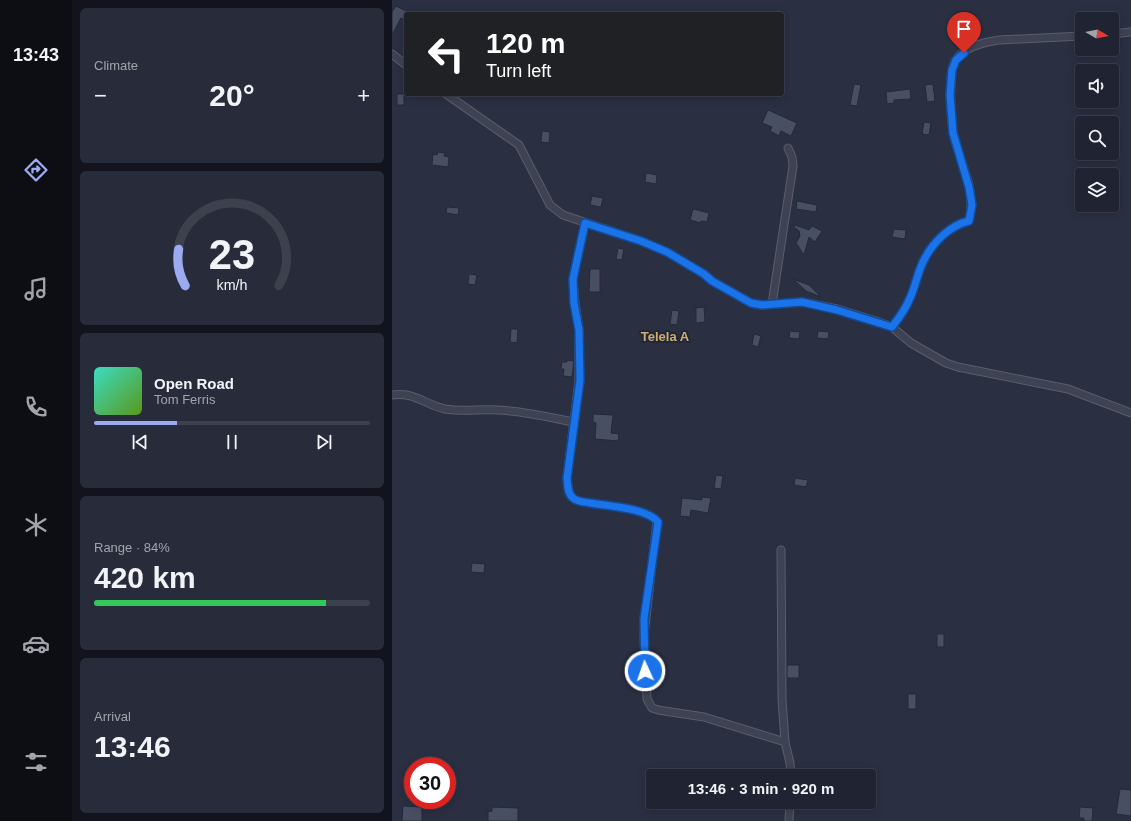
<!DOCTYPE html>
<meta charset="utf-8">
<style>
body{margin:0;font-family:Helvetica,sans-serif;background:#282b3a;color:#f1f3f6;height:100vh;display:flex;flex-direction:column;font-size:15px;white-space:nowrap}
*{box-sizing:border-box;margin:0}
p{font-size:13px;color:#a2a4ac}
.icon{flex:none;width:22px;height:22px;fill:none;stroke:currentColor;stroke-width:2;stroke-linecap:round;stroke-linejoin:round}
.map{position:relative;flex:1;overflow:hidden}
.side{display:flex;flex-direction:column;gap:8px;padding:8px;background:#12131c;width:320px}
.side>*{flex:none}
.guide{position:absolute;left:12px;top:12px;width:380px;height:84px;border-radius:4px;box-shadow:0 2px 10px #0003,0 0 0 1px #3d404d;background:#202124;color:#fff;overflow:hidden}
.needle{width:26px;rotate:99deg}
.tools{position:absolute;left:683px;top:12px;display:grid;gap:8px}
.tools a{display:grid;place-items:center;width:44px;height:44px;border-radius:4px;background:#202332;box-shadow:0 2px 10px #0003,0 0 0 1px #3d404d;font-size:20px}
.speed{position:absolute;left:12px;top:757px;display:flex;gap:8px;font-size:20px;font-weight:700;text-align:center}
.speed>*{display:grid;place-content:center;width:52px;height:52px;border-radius:50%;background:#202332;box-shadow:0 2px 10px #0003,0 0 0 1px #3d404d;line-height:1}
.speed .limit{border:6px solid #d22;background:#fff;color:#111}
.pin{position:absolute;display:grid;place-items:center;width:34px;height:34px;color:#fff;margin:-41px -17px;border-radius:50% 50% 50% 0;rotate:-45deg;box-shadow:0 0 4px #0007}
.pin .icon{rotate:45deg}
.me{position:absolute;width:44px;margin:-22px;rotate:357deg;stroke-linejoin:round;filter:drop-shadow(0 0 3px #0008)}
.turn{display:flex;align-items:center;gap:14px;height:84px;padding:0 16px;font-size:18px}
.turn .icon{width:52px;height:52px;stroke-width:2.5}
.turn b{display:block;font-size:28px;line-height:34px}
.big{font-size:30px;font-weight:700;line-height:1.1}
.side .card{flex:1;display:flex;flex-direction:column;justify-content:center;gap:6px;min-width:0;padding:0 14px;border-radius:6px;background:#282b3a}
.side .dial{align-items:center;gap:0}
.dial svg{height:104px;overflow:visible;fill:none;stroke:#3d404d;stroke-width:7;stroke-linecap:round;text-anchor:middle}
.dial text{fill:#f1f3f6;stroke:none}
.song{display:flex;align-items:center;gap:12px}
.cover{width:48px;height:48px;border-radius:6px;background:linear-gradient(135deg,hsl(170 70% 55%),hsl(90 70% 35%))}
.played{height:4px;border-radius:2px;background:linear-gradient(90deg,#9baaf1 30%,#3d404d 30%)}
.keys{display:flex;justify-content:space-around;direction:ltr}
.heat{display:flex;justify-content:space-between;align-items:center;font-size:22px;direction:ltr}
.charge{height:6px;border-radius:3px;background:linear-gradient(90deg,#34c759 84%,#3d404d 0)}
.trip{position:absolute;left:254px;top:769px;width:230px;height:40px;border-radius:4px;background:#202332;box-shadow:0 2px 10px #0003,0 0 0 1px #3d404d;font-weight:700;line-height:40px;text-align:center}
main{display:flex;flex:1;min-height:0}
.dock{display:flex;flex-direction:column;width:72px;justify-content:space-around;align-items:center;background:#0d0e14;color:#a2a4ac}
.dock .icon{width:28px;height:28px}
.dock .current{color:#9baaf1}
.dock b{font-size:18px;color:#f1f3f6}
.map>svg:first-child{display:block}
</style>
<main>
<nav class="dock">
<b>13:43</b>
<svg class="icon current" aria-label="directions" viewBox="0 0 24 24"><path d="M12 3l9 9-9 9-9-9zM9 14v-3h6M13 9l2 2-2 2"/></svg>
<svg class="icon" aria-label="music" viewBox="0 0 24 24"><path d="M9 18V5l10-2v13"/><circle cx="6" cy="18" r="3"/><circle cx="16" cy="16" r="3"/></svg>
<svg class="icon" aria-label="phone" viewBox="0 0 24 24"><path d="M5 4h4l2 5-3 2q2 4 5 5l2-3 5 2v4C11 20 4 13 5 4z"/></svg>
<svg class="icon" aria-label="climate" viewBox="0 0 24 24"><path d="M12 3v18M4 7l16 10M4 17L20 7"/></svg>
<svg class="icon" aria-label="car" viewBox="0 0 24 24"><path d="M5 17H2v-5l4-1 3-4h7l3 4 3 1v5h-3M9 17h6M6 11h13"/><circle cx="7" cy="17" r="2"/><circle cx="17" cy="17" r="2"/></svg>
<svg class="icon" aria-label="filters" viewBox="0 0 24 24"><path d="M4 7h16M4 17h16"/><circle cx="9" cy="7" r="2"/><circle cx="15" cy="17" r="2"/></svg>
</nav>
<section class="side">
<div class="card"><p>Climate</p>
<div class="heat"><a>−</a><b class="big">20°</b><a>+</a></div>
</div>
<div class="card dial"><svg viewBox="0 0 100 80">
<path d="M14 69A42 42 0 1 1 86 69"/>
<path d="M14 69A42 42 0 0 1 9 41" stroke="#9baaf1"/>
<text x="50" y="56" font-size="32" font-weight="700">23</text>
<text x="50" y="72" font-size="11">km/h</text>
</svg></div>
<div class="card">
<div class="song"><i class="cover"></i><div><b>Open Road</b><p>Tom Ferris</p></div></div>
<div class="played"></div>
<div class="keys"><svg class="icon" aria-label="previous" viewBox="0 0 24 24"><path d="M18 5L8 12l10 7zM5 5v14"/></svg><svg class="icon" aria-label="pause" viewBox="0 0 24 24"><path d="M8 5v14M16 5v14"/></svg><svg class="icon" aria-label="next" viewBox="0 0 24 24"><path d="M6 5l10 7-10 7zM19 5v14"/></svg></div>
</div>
<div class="card"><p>Range · 84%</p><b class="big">420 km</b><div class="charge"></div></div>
<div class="card"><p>Arrival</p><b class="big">13:46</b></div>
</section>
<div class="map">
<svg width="739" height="821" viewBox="0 0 739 821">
<rect width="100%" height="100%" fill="#2a2f42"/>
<g fill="#494f63" stroke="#242939">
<path d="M4 6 14 11V21L9 18 0 35V12Z"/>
<path d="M462 84 469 85 465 106 458 105Z"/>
<path d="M541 84 543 101 535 102 533 85Z"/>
<path d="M518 89 519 99 502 100V103L495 104 494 92Z"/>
<rect x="5" y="94" width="7" height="11"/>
<path d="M376 110 405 123 399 136 389 131 387 136 378 131 380 127 370 123Z"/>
<path d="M532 122 539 123 537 135 530 134Z"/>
<path d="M150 131 158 132 157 143 149 142Z"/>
<path d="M46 152 53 153 52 156 57 157 56 167 40 165 41 154 45 155Z"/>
<path d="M254 173 265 175 264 184 253 182Z"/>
<path d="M200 196 211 198 209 207 198 205Z"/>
<path d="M405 201 425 205 424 212 404 209Z"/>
<path d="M55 207 67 208 66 215 54 213Z"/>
<path d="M301 209 317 213 315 222 309 221V223L298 220Z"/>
<path d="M403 225 417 230 420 226 430 231 423 242 417 237 412 255 404 243 408 236 407 231 402 227Z"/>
<path d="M502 229 514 230 513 239 500 237Z"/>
<path d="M226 248 232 249 230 260 224 259Z"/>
<path d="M198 269H208V292H197Z"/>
<path d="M77 274 85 275 83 285 76 284Z"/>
<path d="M401 279 417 285 429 297 414 291Z"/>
<path d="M312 307 313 322 304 323V308Z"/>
<path d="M280 310 287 311 285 325 278 324Z"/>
<path d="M119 329H126L125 343 118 342Z"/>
<path d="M398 331 408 332 407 339 397 338Z"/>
<path d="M426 331 437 332 436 339 425 338Z"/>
<path d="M362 334 369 336 366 347 360 345Z"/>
<path d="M175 360 182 361 180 377 171 376 172 369H169L170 362H175Z"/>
<path d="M201 414 221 415 219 433 227 434 226 441 203 439 204 423 201 422Z"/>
<path d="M324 475 331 476 329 489 322 488Z"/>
<path d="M403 478 416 480 414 487 402 485Z"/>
<path d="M310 497 319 498 316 513 299 510 298 517 288 516 290 498 310 500Z"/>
<path d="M80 563 93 564 92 573 79 572Z"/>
<rect x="545" y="634" width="7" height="13"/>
<rect x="395" y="665" width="12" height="13"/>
<rect x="516" y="694" width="8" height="15"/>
<path d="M728 789 739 790V816L724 814Z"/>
<path d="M11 806 30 807V821H10Z"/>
<path d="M100 807 126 808V821H96V812L100 811Z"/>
<path d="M688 807 701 808 700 821H692V818H687Z"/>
</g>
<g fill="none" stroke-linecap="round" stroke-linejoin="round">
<defs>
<g id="minor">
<path d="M720 34 739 32"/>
<path d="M0 54 14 65"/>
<path d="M54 94 127 145 158 205 171 215 249 241 275 252 312 274 320 281 359 303 370 305 410 302 445 309 484 321 500 327 519 343 554 363 566 367 676 389 739 413"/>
<path d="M193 223 181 279 183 303 187 329V380L175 478C176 485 175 493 181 498 185 502 193 502 198 503 215 506 255 508 265 521L252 635 255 699 260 708 266 710 312 717 393 742"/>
<path d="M380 304 401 166 400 157 396 148"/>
<path d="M500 327C507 318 514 309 518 298 524 285 526 270 533 258 542 241 559 225 577 221 578 216 579 211 579 206 581 183 565 156 561 132 559 116 558 100 559 84 559 76 559 67 564 60 572 47 593 42 607 40L690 36"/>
<path d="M0 395C24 392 31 404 53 409 70 412 88 409 105 410 131 411 156 417 181 422"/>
<path d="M389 550 390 699 393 742 398 763 399 776"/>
<path d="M397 821 398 802"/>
</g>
</defs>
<use href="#minor" stroke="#595d6c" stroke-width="9"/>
<use href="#minor" stroke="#3e4252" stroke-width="7"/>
</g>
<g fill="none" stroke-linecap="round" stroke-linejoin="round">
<defs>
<path id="route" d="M253 671 252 619 266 522C255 508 215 506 198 503 193 502 185 502 181 498 175 493 176 485 175 478L188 380 187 330 182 303 181 279 193 223 249 241 275 252 312 274 320 281 359 303 370 305 410 302 445 310 500 327C507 318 514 309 518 298 524 285 526 270 533 258 542 241 559 225 577 221L580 205 577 187 561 133 558 95 560 70 564 60 572 53"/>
</defs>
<use href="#route" stroke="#114b97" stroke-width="10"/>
<use href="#route" stroke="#1a73e8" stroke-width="7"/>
</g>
<g text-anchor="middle" stroke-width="4" stroke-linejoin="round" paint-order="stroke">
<g font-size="13" font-weight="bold" fill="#cfad73" stroke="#222737">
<text x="273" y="341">Telela A</text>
</g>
</g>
</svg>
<div class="tools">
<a><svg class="needle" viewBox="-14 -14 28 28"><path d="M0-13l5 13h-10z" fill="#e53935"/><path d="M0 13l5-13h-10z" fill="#a2a4ac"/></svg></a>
<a><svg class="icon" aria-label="sound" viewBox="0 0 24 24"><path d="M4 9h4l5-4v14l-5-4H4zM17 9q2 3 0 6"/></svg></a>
<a><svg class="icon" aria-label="search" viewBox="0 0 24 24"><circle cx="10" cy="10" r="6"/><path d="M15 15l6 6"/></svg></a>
<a><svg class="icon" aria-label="layers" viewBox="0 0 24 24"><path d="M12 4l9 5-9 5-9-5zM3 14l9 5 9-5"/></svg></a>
</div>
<div class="speed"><div class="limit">30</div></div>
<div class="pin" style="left:572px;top:53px;background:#d93025"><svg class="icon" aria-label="arrive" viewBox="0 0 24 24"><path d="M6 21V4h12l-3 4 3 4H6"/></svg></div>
<svg class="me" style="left:253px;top:671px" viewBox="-20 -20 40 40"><circle r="17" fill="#1a73e8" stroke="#fff" stroke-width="3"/><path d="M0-11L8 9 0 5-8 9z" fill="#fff"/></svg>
<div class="trip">13:46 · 3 min · 920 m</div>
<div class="guide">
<div class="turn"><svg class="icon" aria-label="left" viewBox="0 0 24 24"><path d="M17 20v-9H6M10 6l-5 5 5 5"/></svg><div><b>120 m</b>Turn left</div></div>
</div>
</div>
</main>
